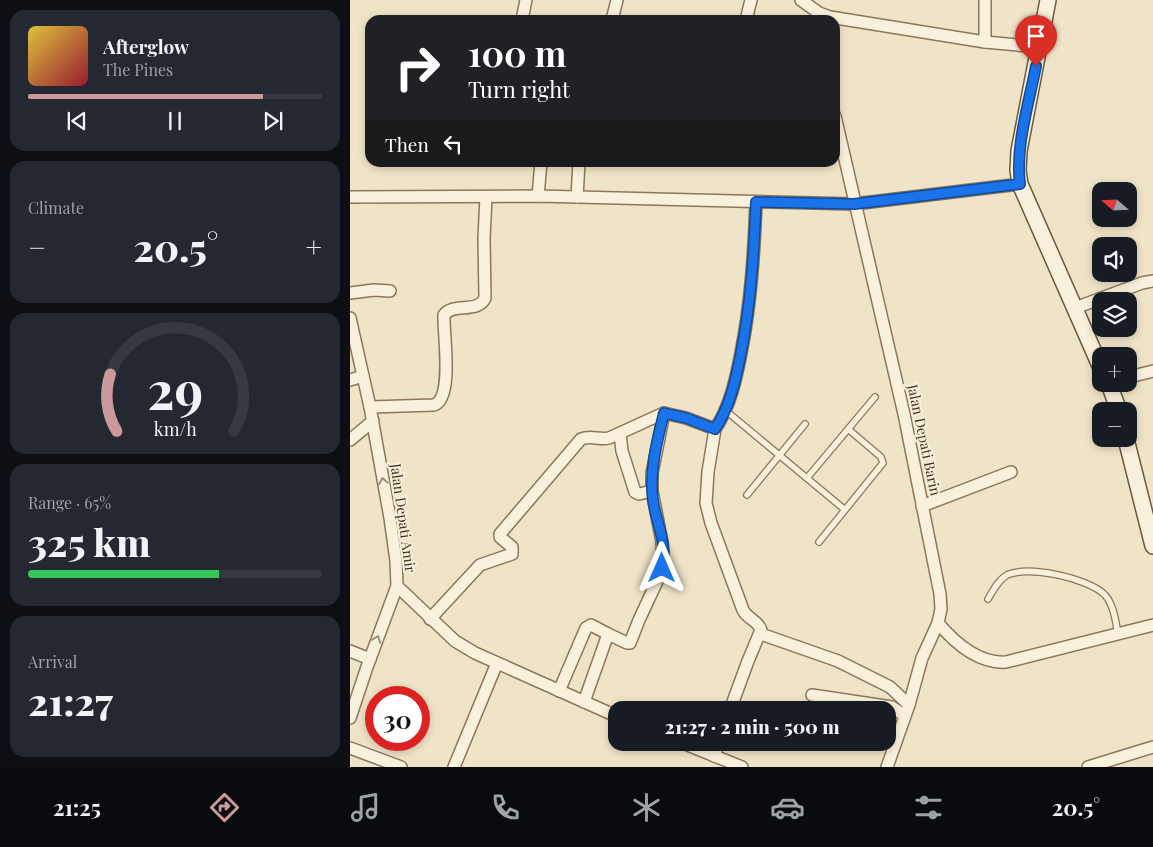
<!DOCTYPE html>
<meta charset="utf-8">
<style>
body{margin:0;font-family:"Playfair Display",serif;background:#242831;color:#f1f3f6;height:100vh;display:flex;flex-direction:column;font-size:19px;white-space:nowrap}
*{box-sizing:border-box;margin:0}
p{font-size:16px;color:#9ea1a6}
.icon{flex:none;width:28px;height:28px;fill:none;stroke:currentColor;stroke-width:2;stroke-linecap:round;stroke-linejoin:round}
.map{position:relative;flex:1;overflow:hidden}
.panel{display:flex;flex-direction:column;gap:10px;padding:10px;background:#0d0f14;width:350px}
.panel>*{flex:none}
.top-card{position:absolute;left:15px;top:15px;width:475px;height:152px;border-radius:15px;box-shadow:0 2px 8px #0003;background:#202124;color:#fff;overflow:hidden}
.needle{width:32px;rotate:289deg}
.buttons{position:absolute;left:742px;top:182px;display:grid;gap:10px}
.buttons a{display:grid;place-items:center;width:45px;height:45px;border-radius:10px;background:#171b24;box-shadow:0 2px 8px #0003;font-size:25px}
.speed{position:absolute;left:15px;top:686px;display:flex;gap:10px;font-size:25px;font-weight:700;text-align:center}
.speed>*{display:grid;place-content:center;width:65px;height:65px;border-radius:50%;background:#171b24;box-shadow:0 2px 8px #0003;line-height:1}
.speed .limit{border:8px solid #d22;background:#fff;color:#111}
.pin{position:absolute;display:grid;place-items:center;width:42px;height:42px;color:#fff;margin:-51px -21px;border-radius:50% 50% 50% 0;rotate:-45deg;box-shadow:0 0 5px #0007}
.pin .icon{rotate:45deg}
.me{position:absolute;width:55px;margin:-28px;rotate:0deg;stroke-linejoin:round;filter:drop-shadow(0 0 4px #0008)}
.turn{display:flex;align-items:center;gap:18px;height:105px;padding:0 20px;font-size:22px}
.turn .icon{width:65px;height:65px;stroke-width:2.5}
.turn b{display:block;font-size:35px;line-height:42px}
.then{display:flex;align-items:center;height:48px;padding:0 20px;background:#0003;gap:10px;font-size:19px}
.big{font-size:38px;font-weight:800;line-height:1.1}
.panel .card{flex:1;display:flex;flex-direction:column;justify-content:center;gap:8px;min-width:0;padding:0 18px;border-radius:15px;background:#242831}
.panel .dial{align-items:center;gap:0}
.dial svg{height:130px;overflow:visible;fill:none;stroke:#363941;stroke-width:7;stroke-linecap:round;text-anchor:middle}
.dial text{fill:#f1f3f6;stroke:none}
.song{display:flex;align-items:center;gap:15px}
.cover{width:60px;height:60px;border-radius:8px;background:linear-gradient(135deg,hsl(50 70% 55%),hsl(350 70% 35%))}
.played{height:5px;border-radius:2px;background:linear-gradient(90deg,#cc999b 80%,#363941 80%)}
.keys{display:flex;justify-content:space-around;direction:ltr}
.heat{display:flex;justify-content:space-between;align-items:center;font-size:28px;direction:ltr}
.charge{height:8px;border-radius:4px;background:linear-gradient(90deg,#34c759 65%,#363941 0)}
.trip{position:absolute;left:258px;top:701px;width:288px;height:50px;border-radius:15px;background:#171b24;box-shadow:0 2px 8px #0003;font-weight:800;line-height:50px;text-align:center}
.tabs{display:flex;height:80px;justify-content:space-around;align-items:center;background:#090b0e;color:#9ea1a6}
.tabs .icon{width:35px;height:35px}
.tabs .current{color:#cc999b}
.tabs b{font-size:22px;color:#f1f3f6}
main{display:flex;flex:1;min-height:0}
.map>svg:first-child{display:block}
</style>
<main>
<section class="panel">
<div class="card">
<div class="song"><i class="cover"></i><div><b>Afterglow</b><p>The Pines</p></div></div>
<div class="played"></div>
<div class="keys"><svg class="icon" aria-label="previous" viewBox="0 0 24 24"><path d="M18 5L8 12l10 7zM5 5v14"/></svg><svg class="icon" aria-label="pause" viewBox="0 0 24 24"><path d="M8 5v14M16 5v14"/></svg><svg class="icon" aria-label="next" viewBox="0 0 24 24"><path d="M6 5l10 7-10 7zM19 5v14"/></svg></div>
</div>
<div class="card"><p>Climate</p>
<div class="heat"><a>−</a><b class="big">20.5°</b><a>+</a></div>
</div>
<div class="card dial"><svg viewBox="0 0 100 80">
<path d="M14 69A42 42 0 1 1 86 69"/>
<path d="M14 69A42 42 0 0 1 10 34" stroke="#cc999b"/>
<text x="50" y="56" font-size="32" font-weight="700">29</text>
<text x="50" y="72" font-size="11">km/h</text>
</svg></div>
<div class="card"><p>Range · 65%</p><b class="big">325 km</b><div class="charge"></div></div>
<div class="card"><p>Arrival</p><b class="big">21:27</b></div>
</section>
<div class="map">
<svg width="803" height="767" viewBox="0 0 803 767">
<rect width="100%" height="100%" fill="#f0e4c8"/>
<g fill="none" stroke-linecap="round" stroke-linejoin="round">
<defs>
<g id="lane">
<path d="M375 410 494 509"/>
<path d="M457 478 525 397"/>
<path d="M397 495 455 424"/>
<path d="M469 542 533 463 531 457 498 429"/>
<path d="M638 599C643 591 648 580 657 575 679 565 738 578 755 595 764 605 766 623 768 635"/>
</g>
<g id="street">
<path d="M451 0 469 13 480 17 635 42 689 47"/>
<path d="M172 20 176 0"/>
<path d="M262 20 267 0"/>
<path d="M396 20 401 0"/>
<path d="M635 42V0"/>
<path d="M485 116 554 414 590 594 591 609 588 623 572 658 559 705 537 767"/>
<path d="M188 196 191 162"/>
<path d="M0 197 188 196 504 204 670 184"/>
<path d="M227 197 229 162"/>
<path d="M0 293 24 290 40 291"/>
<path d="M725 308 792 283 803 281"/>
<path d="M0 318 20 407 40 518 46 561 47 586 17 667 0 718"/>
<path d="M779 377 803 371"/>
<path d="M0 380 13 376"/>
<path d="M20 407 84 405C104 398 93 333 94 315 103 302 128 314 135 298L134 238 136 197"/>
<path d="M365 429C380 407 386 379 391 353 401 303 404 253 406 202"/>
<path d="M0 440 23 421"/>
<path d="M302 491V473L314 413"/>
<path d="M572 506 661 472"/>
<path d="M47 586 105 641 125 653 266 716"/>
<path d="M80 619 130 565 162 554V547L150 537V534L231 439C241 435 249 440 259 438L314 413 336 418 365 429 358 472 356 503 361 523 393 610C397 619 408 620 411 630L398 661 380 710"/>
<path d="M588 623C605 643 628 664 656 662L803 625"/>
<path d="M411 634 488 661 540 687 559 705"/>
<path d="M0 651 20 659"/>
<path d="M209 691 236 628 241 625 258 634"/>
<path d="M462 695 542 707 555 716"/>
<path d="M234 702 258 634 277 643H280L289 620 309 577 313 560 312 542 302 491 289 494 285 492 272 451 270 434"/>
<path d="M330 742 392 767"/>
<path d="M0 748 51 767"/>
<path d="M364 756 369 742"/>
<path d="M104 767 147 663"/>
<path d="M738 767 803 747"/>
</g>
<g id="secondary">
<path d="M698 0 669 151 668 170 670 184 751 368"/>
<path d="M759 384 769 411"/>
<path d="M776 439 803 546"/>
</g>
</defs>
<use href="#lane" stroke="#8d765c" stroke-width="8"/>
<use href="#street" stroke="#8d765c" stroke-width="14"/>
<use href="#secondary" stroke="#6f573f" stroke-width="18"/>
<use href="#lane" stroke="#faf1dc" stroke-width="5.5"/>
<use href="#street" stroke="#faf1dc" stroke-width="11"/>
<use href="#secondary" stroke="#faf1dc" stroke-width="15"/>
</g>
<defs><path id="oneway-chevron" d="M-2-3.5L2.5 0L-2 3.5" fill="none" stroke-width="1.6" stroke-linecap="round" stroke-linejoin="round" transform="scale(1.25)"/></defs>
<g stroke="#9c907e">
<use href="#oneway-chevron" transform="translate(33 481) rotate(-100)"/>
<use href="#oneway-chevron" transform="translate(27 639) rotate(-69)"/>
</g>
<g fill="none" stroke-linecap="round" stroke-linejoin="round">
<defs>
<path id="route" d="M312 568C318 545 306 522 303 500 299 472 307 441 314 413L336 418 365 429C380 407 386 379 391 353 401 303 404 253 406 202L504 204 670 184C665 147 679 103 686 66"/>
</defs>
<use href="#route" stroke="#114b97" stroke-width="12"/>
<use href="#route" stroke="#1a73e8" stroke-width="9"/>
</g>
<g text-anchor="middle" stroke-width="4.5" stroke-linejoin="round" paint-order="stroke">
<g font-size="14" fill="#3d2e20" stroke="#f7eed8">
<text transform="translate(574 440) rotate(78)" y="5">Jalan Depati Barin</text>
<text transform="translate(53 518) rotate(82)" y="5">Jalan Depati Amir</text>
</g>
</g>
</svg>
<div class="buttons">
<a><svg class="needle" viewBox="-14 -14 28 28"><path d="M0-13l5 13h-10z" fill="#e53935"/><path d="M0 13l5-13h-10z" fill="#9ea1a6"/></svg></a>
<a><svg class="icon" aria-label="sound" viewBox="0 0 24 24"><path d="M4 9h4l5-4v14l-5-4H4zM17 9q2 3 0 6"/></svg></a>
<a><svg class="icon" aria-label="layers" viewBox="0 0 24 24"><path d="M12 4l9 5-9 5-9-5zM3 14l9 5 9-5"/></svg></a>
<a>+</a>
<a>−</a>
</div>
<div class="speed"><div class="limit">30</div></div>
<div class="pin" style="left:686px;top:66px;background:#d93025"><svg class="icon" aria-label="arrive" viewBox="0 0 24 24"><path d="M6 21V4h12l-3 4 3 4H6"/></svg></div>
<svg class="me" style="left:312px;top:568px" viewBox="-20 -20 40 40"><path d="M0-17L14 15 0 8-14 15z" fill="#1a73e8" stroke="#fff" stroke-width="4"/></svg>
<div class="trip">21:27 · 2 min · 500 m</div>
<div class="top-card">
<div class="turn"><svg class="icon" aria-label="right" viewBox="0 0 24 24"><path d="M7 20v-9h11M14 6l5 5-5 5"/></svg><div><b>100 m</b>Turn right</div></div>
<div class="then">Then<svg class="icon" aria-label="left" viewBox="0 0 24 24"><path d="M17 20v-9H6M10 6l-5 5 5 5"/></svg></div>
</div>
</div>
</main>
<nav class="tabs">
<b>21:25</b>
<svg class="icon current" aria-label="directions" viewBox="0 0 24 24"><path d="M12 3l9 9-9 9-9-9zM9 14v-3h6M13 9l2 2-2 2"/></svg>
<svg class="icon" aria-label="music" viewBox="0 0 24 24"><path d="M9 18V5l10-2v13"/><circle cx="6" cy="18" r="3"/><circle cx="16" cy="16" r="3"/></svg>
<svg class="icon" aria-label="phone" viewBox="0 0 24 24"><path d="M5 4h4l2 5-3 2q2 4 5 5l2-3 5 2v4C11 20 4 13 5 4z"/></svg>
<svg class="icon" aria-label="climate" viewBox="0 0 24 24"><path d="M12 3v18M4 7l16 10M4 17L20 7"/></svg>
<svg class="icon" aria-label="car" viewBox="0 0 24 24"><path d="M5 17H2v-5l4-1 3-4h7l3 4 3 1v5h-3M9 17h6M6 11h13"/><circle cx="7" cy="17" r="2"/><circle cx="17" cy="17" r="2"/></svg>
<svg class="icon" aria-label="filters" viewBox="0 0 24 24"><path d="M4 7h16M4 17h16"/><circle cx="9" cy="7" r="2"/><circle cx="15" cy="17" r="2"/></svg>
<b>20.5°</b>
</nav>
